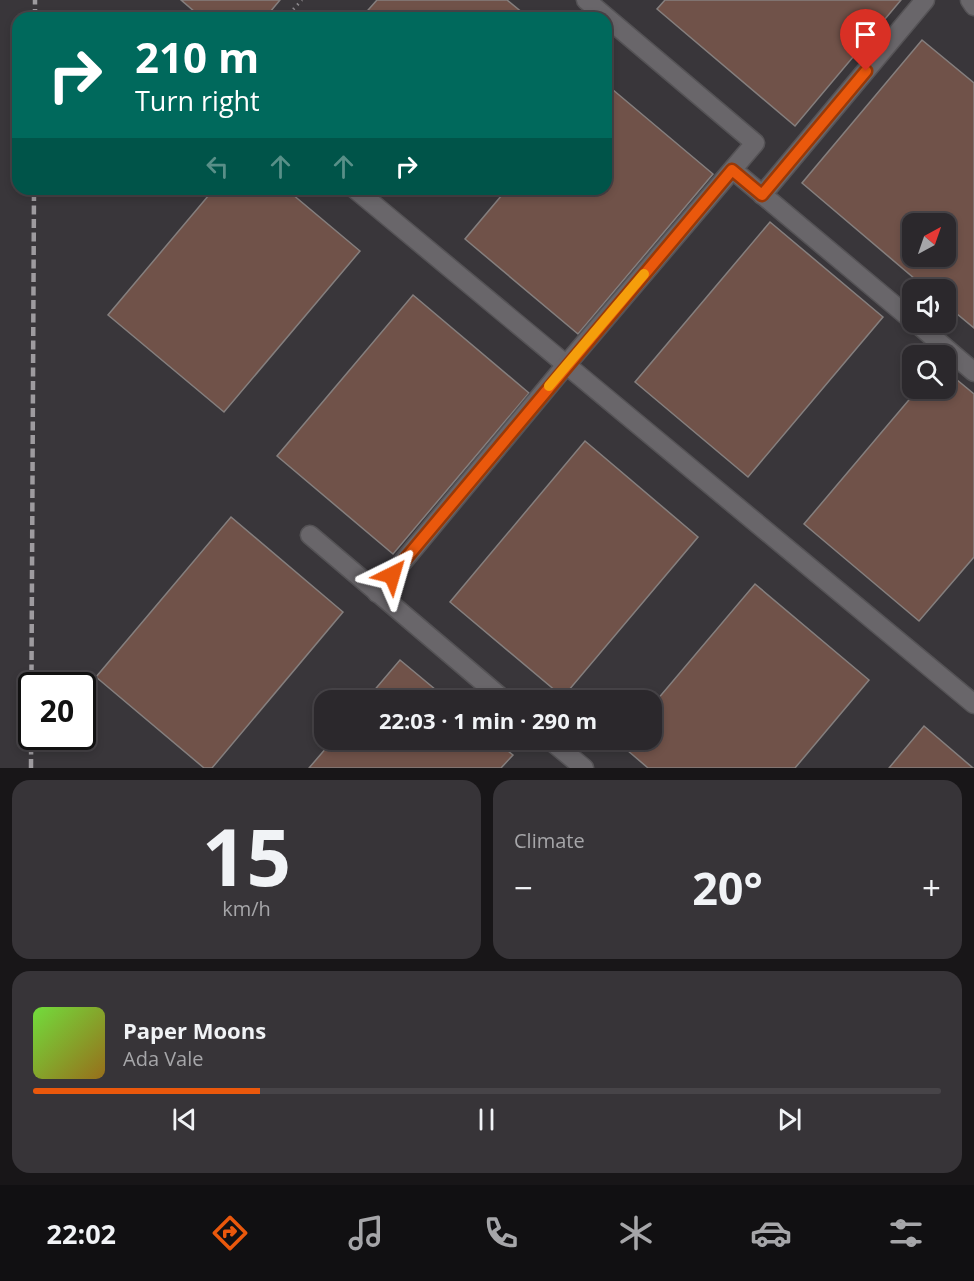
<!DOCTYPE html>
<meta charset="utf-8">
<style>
body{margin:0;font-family:"Open Sans",sans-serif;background:#373438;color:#f1f3f6;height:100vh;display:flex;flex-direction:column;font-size:22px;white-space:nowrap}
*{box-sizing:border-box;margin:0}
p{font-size:20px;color:#a6a6a9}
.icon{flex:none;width:33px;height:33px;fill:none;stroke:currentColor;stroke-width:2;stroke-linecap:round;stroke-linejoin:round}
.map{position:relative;height:768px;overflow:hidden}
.sheet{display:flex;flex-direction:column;gap:12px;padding:12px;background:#181618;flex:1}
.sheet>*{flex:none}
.hud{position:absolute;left:12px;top:12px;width:600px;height:183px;border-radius:18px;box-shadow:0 3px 9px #0003,0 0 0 2px #474448;background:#00695c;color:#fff;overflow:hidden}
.needle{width:39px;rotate:40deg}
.tools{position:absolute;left:902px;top:213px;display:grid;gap:12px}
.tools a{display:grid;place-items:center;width:54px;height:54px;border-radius:12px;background:#2b282c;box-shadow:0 3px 9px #0003,0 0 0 2px #474448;font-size:30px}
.speed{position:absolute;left:18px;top:672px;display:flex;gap:12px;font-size:30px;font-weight:700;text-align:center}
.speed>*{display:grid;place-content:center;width:78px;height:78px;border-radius:50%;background:#2b282c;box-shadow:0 3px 9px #0003,0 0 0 2px #474448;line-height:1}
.speed .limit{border:3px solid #111;border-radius:9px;background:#fff;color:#111}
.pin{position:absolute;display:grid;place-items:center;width:51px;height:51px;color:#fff;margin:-62px -26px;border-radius:50% 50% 50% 0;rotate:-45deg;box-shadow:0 0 6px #0007}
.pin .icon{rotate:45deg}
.me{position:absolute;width:66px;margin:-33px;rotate:40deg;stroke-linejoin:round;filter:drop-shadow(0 0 4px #0008)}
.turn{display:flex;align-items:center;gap:21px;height:126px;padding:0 24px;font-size:27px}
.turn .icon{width:78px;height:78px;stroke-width:2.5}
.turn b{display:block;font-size:42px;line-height:51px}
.lanes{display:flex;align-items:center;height:57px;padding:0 24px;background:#0003;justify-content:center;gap:30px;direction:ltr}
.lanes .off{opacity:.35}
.big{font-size:45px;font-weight:700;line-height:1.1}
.sheet .tile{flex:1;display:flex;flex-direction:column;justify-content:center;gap:9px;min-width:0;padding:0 21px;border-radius:18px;background:#373438}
.sheet .dial{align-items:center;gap:0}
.dial b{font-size:78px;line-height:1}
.song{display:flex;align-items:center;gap:18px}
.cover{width:72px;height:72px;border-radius:9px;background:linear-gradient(135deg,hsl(100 70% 55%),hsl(40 70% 35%))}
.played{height:6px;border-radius:3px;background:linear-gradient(90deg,#ea580c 25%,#474448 25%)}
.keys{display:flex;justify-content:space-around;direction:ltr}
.heat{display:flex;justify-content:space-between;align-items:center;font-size:33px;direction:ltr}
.sheet .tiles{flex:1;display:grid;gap:12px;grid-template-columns:1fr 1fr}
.tile:last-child{grid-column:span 2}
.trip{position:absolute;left:314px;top:690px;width:348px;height:60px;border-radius:18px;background:#2b282c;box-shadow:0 3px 9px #0003,0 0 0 2px #474448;font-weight:700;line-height:60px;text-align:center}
.tab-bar{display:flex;height:96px;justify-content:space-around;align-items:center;background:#111012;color:#a6a6a9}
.tab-bar .icon{width:42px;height:42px}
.tab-bar .on{color:#ea580c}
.tab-bar b{font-size:27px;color:#f1f3f6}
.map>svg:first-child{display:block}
</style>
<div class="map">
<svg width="974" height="768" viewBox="0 0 974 768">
<rect width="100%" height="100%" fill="#39363a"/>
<g fill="#705249" stroke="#857f7e" stroke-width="1.5" fill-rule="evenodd">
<path d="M181 0H280L265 18H202Z"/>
<path d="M377 0H507L529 18H361Z"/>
<path d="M665 0H901L795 126 657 9Z"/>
<path d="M922 40 974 83V328L945 304V290H928L802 183ZM912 224H945V256H912Z"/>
<path d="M606 84 713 174 578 334 465 239 507 189H606Z"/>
<path d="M214 189H286L360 251 224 412 108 315Z"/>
<path d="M770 222 883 317 748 477 635 382Z"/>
<path d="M413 295 529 393 393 554 277 456Z"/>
<path d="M945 370 974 394V557L919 621 804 524 919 388H945Z"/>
<path d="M585 441 698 537 563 697 450 602Z"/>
<path d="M231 517 343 612 212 768H204L96 677Z"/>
<path d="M755 584 869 680 795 768H648L620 744 624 740H651V707Z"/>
<path d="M400 660 448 700H366Z"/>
<path d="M924 726 973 768H889Z"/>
<path d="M333 740H494L513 755 501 768H309Z"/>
</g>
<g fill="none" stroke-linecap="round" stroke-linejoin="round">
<defs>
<g id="minor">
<path d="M970 0 974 6"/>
<path d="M733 170 912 320"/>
<path d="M355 189 974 704"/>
<path d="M762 195 925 0"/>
<path d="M915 322 974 372"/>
<path d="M310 535 504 700"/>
<path d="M377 593 566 365 755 143 586 0"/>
<path d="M550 740 584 768"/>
</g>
</defs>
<use href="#minor" stroke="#555356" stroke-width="21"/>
<path stroke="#8b888c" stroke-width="3" stroke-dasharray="1.5 4.5" stroke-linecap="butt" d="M285 18 302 0"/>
<use href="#minor" stroke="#69666a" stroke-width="18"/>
<g stroke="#9e9b9f" stroke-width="4.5" stroke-dasharray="9 4.5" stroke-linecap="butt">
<path d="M35 18V0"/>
<path d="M31 768 34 189"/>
</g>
</g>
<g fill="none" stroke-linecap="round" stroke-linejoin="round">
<defs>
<path id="route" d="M392 575 732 170 762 195 866 71"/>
</defs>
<use href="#route" stroke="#983908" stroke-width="15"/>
<use href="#route" stroke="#ea580c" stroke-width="10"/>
<path stroke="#f59e0b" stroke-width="10" d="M549 386 644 274"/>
</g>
</svg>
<div class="tools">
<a><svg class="needle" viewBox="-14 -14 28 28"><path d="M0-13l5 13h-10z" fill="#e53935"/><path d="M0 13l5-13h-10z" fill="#a6a6a9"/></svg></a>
<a><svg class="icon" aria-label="sound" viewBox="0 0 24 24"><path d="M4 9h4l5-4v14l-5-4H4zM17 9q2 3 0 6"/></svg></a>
<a><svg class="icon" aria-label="search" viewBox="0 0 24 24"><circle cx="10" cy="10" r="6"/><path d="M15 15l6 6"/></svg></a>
</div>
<div class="speed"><div class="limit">20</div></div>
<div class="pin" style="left:866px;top:71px;background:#d93025"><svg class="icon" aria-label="arrive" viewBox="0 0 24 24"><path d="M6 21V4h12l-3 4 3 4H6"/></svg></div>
<svg class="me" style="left:392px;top:575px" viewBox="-20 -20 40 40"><path d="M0-17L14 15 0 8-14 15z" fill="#ea580c" stroke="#fff" stroke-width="4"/></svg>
<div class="trip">22:03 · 1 min · 290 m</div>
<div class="hud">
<div class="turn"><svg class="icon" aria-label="right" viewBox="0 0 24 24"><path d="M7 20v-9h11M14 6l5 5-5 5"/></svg><div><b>210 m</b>Turn right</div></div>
<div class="lanes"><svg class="icon off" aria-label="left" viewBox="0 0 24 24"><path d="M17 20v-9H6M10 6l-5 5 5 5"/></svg><svg class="icon off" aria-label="ahead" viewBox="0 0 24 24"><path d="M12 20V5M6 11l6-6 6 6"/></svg><svg class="icon off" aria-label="ahead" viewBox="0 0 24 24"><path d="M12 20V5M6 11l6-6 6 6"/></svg><svg class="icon" aria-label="right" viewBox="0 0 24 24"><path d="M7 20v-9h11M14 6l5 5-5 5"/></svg></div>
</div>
</div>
<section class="sheet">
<div class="tiles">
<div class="tile dial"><b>15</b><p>km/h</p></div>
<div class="tile"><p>Climate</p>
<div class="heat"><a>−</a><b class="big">20°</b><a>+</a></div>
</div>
<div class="tile">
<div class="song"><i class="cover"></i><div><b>Paper Moons</b><p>Ada Vale</p></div></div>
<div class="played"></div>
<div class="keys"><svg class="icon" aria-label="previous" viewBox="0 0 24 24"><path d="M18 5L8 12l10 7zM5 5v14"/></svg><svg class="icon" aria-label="pause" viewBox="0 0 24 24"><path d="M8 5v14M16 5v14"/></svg><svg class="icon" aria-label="next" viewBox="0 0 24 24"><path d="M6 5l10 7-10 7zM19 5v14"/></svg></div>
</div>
</div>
</section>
<nav class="tab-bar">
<b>22:02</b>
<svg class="icon on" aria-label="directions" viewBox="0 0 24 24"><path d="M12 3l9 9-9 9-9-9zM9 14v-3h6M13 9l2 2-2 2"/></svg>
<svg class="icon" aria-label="music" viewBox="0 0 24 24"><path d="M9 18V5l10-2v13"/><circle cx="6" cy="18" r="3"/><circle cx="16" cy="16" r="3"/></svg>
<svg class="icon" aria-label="phone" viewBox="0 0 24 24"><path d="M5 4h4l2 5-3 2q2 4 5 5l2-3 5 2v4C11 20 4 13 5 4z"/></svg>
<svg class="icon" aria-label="climate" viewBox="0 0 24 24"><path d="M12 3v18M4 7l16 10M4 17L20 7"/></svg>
<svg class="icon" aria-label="car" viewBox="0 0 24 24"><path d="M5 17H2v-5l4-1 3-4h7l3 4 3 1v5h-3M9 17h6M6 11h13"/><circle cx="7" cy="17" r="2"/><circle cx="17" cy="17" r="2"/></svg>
<svg class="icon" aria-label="filters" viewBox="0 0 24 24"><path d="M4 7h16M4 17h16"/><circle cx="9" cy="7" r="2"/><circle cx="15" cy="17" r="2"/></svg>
</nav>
